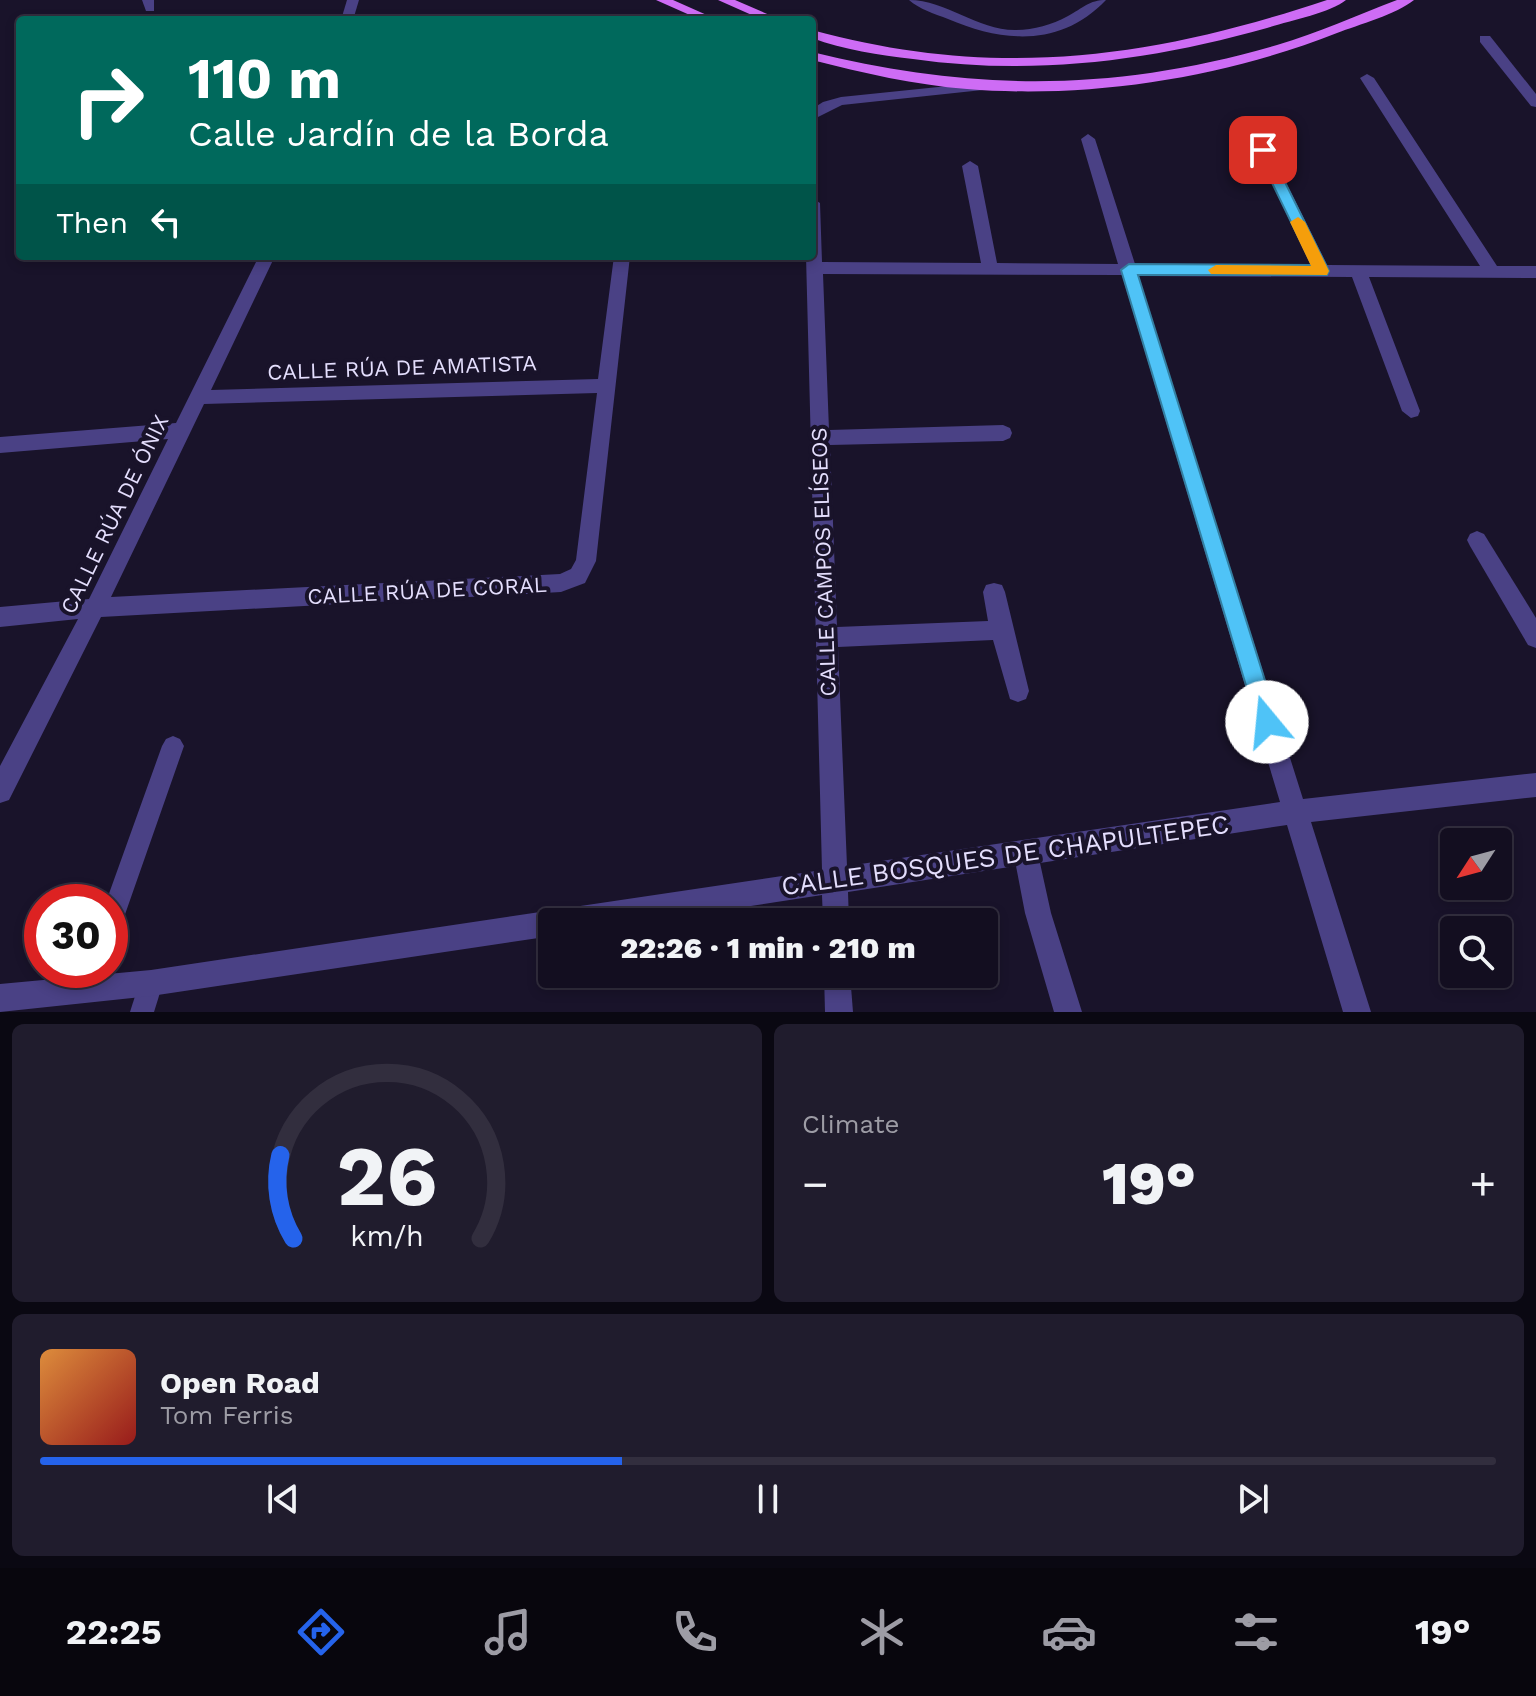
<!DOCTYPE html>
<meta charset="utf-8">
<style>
body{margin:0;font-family:"Work Sans",sans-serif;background:#201c2d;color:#f1f3f6;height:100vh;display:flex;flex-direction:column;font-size:30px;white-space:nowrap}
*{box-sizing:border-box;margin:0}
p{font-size:26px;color:#9d9ca5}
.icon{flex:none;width:44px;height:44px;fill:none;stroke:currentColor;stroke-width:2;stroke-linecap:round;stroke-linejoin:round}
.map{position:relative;height:1012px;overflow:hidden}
.sheet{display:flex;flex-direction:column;gap:12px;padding:12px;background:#0a0812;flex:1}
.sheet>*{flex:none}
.hud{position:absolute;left:16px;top:16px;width:800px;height:244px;border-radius:8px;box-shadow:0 4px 12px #0003,0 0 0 2px #322e3e;background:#00695c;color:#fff;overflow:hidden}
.needle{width:52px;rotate:234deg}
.controls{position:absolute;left:1440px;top:828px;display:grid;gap:16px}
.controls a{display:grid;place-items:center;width:72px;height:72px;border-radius:8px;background:#130e20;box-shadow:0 4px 12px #0003,0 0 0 2px #322e3e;font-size:40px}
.speed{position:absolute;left:24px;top:884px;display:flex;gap:16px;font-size:40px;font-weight:700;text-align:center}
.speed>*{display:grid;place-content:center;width:104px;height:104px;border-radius:50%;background:#130e20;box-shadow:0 4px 12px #0003,0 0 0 2px #322e3e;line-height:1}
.speed .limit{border:12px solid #d22;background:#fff;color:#111}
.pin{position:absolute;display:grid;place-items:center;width:68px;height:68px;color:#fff;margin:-34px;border-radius:16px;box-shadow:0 4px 12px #0006}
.me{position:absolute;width:88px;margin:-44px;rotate:343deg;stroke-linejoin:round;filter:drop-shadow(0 0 6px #0008)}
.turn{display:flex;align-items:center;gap:28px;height:168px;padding:0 40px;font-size:36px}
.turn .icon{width:104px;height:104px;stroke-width:2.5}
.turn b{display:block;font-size:56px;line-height:68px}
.then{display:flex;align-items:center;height:76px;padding:0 40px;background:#0003;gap:16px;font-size:30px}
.big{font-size:60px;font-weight:800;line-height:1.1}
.sheet .card{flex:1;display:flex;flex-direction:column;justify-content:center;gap:12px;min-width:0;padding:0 28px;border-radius:12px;background:#201c2d}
.sheet .dial{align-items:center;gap:0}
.dial svg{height:208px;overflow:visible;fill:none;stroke:#322e3e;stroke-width:7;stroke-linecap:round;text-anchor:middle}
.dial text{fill:#f1f3f6;stroke:none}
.song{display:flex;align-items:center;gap:24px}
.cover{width:96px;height:96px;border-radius:12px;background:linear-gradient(135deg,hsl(30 70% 55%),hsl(0 70% 35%))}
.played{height:8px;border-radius:4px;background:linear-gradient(90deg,#2563eb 40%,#322e3e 40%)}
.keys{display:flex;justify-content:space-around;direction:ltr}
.heat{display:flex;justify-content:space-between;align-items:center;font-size:44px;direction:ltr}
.sheet .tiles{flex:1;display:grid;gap:12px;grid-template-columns:1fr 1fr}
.card:last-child{grid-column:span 2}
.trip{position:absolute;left:538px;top:908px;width:460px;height:80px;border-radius:8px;background:#130e20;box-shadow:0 4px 12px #0003,0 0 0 2px #322e3e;font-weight:800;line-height:80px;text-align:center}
.menu{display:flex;height:128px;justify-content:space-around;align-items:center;background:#08060d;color:#9d9ca5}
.menu .icon{width:56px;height:56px}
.menu .active{color:#2563eb}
.menu b{font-size:36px;color:#f1f3f6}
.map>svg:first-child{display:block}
</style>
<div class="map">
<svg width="1536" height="1012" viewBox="0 0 1536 1012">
<rect width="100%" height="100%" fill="#19132a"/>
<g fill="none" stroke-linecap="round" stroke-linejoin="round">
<g fill="#4a4185" fill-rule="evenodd">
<path d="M142 0H154V11H146Z"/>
<path d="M173 736 180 739 184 746 122 923 118 931 110 935V902H106L162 746 166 739Z"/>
<path d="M151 971 160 974 163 983 154 1012H130L142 974Z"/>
</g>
<g fill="#4a4185" fill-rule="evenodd">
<path d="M347 0H359L353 20H341Z"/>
<path d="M909 0C946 0 977 30 1015 30 1034 30 1051 25 1068 16 1083 8 1089 0 1106 0 1061 47 1004 43 948 19 935 14 919 9 909 0Z"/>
<path d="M1480 36H1490L1536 94V107L1531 106 1480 42Z"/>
<path d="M1367 74 1374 78 1497 266H1536V278L1369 277 1420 411 1418 416 1411 418 1402 411 1352 277 1138 276 1303 799 1536 773V797L1311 822 1371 1012H1343L1287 825 1040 863 1051 913 1082 1012H1054L1025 913 1016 866 848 892 849 922H823L822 895 646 922H552V936L151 996 0 1012V984L151 970 822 870 806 256H812V198L820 203 822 262 981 263 962 166 970 161 978 166 997 263 1118 264 1081 139 1088 134 1095 139 1135 264 1311 265 1256 150 1263 145 1270 150 1327 265 1480 266 1360 78ZM823 274 1122 275 1280 802 847 866 838 647 993 640 1010 699 1018 702 1026 699 1029 691 1005 592 1002 585 994 583 986 585 983 592 988 621 837 627 830 445 1003 441 1010 438 1012 433 1010 428 1003 425 829 430Z"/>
<path d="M987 82 992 83V89L842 105 812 120V109L823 102 841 97Z"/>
<path d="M259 256H275L211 390 598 379 614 256H630L596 561 585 583 561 592 101 617 9 800 0 803V766L78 619 0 627V607L89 599 168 439 0 453V437L176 423ZM597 393 576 560 571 569 560 574 111 597 204 404Z"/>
<path d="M1477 531 1484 534 1536 618V648L1528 645 1470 546 1467 540 1470 534Z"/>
<path d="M824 974H850L853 1012H825Z"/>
</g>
<g fill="#ce6cf5" fill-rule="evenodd">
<path d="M656 0H673L718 20H701Z"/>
<path d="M718 0H735L781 20H763Z"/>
<path d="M1327 0H1346C1330 13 1288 21 1267 28 1150 61 1033 76 913 59 879 55 844 50 812 38V30C995 80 1150 59 1327 0Z"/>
<path d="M1397 0H1414C1397 14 1358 25 1337 33 1223 78 1089 99 967 89 915 85 863 73 812 60V52C973 92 1116 92 1277 45 1318 33 1357 15 1397 0Z"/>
</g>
</g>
<path fill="#4fc3f7" stroke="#337fa1" stroke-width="2" d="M1263 146 1269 150 1329 271 1327 275H1138L1278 722 1275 729 1267 732 1260 729 1257 722 1121 270 1129 264 1312 265 1256 150Z"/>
<path fill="#f59e0b" d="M1298 217 1305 222 1329 271 1327 275 1211 274 1208 270 1216 265 1311 266 1290 222Z"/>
<g text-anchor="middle" stroke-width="8" stroke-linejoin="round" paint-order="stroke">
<g font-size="22" fill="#e4defd" stroke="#19132a">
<text transform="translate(402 367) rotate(-2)" y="8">CALLE RÚA DE AMATISTA</text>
<text transform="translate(114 514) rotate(-64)" y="8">CALLE RÚA DE ÓNIX</text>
<text transform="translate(823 562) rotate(-92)" y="8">CALLE CAMPOS ELÍSEOS</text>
<text transform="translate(427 590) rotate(-3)" y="8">CALLE RÚA DE CORAL</text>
</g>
<g font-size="26" fill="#e4defd" stroke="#19132a">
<text transform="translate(1005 855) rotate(-8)" y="9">CALLE BOSQUES DE CHAPULTEPEC</text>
</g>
</g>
</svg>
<div class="controls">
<a><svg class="needle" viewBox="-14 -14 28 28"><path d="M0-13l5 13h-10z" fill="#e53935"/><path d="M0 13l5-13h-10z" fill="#9d9ca5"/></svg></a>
<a><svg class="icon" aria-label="search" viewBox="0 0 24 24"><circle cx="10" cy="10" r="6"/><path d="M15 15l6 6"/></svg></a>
</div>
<div class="speed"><div class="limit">30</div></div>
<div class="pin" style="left:1263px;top:150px;background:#d93025"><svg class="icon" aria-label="arrive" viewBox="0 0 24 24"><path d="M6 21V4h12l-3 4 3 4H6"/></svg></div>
<svg class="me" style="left:1267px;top:722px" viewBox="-20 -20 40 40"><circle r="19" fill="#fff"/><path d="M0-13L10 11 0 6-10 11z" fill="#4fc3f7"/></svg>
<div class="trip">22:26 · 1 min · 210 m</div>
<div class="hud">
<div class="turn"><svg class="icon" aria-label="right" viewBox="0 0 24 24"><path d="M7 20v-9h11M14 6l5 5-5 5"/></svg><div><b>110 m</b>Calle Jardín de la Borda</div></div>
<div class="then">Then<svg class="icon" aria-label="left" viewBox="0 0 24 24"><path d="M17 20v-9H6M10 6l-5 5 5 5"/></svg></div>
</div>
</div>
<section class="sheet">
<div class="tiles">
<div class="card dial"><svg viewBox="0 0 100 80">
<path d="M14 69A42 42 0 1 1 86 69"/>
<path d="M14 69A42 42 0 0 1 9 37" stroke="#2563eb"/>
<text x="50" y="56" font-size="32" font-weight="700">26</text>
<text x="50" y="72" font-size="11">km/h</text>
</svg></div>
<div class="card"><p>Climate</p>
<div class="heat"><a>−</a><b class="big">19°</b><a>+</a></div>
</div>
<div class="card">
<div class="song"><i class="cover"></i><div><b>Open Road</b><p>Tom Ferris</p></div></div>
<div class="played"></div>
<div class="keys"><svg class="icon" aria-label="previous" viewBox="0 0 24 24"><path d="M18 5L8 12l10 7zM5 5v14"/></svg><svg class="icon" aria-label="pause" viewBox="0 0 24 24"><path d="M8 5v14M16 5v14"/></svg><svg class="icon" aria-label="next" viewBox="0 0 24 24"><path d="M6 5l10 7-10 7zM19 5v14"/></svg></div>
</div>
</div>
</section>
<nav class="menu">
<b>22:25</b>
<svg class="icon active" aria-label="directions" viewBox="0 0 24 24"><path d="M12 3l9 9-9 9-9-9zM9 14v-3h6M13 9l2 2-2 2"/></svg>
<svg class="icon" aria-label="music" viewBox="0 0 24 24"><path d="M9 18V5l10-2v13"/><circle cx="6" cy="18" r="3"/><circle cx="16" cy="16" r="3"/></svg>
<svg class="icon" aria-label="phone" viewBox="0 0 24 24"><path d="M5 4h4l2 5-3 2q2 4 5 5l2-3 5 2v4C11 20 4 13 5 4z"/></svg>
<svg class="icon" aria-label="climate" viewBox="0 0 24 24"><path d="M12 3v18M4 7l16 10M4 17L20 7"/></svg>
<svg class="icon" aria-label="car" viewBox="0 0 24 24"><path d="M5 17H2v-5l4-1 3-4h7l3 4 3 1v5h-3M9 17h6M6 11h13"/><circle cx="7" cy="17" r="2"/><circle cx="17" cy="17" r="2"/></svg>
<svg class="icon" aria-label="filters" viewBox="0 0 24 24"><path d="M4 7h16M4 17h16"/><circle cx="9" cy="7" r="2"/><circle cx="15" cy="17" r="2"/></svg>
<b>19°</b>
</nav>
